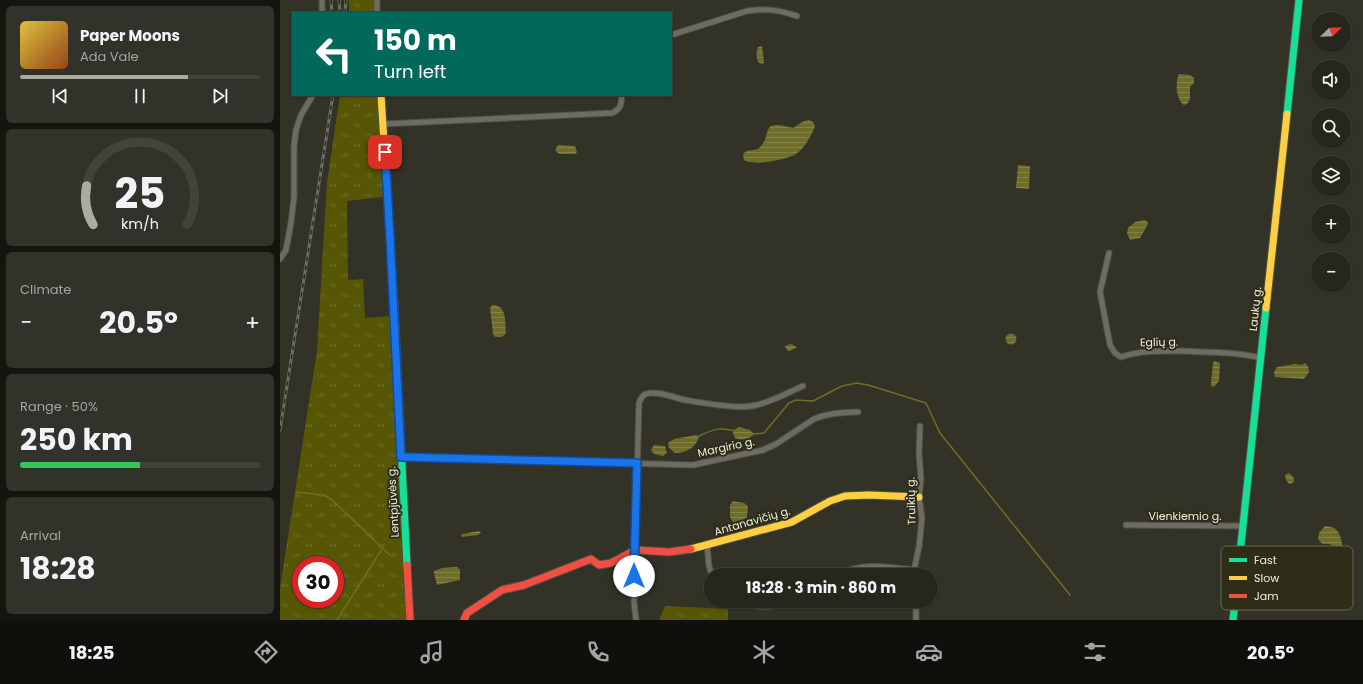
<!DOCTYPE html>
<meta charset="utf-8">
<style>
body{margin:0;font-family:Poppins,sans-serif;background:#32322a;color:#f1f3f6;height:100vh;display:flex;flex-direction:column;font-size:15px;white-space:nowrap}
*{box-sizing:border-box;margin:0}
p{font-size:13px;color:#a4a5a4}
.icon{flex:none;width:22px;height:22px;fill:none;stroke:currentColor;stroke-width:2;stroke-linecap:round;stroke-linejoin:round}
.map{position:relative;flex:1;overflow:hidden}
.panel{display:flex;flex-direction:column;gap:6px;padding:6px;background:#151510;width:280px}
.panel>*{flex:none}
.banner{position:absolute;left:12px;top:12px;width:380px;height:84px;border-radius:0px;box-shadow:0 1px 3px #0004,0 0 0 1px #42433b;background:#00695c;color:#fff;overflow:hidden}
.needle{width:26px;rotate:67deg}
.tools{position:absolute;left:1031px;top:12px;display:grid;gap:8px}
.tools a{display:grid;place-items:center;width:40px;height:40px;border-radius:50%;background:#26261d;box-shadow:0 1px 3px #0004,0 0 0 1px #42433b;font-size:20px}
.speed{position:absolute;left:12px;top:556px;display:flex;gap:8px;font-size:20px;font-weight:700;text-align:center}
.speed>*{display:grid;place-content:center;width:52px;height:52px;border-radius:50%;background:#26261d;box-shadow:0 1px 3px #0004,0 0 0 1px #42433b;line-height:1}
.speed .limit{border:6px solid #d22;background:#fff;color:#111}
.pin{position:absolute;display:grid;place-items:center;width:34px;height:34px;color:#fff;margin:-17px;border-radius:8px;box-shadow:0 2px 6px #0006}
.me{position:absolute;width:44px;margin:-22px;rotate:0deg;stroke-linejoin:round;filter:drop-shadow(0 0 3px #0008)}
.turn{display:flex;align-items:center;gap:14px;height:84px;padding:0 16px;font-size:18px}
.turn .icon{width:52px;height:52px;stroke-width:2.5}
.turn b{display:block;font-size:28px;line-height:34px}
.big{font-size:30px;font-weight:700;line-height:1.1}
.panel .tile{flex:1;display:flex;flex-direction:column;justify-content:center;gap:6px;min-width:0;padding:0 14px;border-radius:6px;background:#32322a}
.panel .dial{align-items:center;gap:0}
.dial svg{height:104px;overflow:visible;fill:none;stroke:#42433b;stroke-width:7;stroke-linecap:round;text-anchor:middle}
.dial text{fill:#f1f3f6;stroke:none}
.song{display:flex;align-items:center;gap:12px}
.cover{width:48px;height:48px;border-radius:6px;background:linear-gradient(135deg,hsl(50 70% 55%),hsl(20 70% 35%))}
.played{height:4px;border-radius:2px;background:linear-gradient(90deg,#abac9f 70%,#42433b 70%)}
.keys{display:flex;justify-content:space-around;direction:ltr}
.heat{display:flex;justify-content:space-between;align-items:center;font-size:22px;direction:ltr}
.charge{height:6px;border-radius:3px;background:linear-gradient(90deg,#34c759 50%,#42433b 0)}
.trip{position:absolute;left:424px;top:568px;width:234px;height:40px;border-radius:20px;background:#26261d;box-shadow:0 1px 3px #0004,0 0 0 1px #42433b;font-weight:700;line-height:40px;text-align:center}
.menu{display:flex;height:64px;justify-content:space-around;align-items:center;background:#0f0f0c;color:#a4a5a4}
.menu .icon{width:28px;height:28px}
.menu .on{color:#abac9f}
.menu b{font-size:18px;color:#f1f3f6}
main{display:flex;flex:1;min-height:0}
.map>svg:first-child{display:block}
</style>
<main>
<section class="panel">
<div class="tile">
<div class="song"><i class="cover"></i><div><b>Paper Moons</b><p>Ada Vale</p></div></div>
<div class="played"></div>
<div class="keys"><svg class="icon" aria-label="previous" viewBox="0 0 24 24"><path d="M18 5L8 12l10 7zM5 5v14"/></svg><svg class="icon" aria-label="pause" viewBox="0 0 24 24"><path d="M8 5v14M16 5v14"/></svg><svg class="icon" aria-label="next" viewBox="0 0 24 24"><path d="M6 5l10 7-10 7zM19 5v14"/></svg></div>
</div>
<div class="tile dial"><svg viewBox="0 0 100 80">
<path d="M14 69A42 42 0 1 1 86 69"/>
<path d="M14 69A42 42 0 0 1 9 39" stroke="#abac9f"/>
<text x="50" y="56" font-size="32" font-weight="700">25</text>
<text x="50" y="72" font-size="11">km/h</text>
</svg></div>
<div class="tile"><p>Climate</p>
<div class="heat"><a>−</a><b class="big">20.5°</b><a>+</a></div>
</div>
<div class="tile"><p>Range · 50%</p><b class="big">250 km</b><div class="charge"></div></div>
<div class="tile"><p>Arrival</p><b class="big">18:28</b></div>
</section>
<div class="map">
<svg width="1083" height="620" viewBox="0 0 1083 620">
<defs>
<pattern id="grass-tufts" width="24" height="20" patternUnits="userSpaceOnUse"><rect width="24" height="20" fill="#575605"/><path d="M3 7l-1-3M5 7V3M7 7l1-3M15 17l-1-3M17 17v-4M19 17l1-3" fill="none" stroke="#6f6f29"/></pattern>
<pattern id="water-rules" width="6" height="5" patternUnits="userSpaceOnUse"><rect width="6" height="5" fill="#6e6e2a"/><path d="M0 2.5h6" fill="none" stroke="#838349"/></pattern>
</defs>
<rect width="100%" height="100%" fill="#323227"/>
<g fill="url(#grass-tufts)" fill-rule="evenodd">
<path d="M69 0H94L95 13H69Z"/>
<path d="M60 95H99L104 197 67 201 68 280 83 279 85 318 111 316 126 620H0V588L37 351 47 182ZM21 565H55V599H21Z"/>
<path d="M385 606 448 609V620H379Z"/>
</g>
<g fill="url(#water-rules)">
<path d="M482 46 484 62 483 64 479 63C476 59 476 51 478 47Z"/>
<path d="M899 74 910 75 914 78V83L910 87V99L908 103 904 105C896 100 895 82 899 74Z"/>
<path d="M529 120 533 122 535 126C532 135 524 149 516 154 506 160 474 166 464 160L463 154C468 148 474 152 479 148 482 146 483 143 485 140 486 136 487 131 489 128 493 122 508 127 513 128L524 121Z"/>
<path d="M278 145 295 146 297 152 295 154H279L275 150Z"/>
<path d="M738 165 750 166 749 189 736 188Z"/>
<path d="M864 220 867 221 868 224 860 238 850 240 847 233 848 228 855 222Z"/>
<path d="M212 305C227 304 225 322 226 333L222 337H215L213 334 210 308Z"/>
<circle cx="731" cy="339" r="5.5"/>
<path d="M511 344 517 347 510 351H508L505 347V346Z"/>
<path d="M934 361 940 363 939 381 934 387 931 386V383L933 363Z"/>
<path d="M1025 363 1028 366 1029 372 1024 379 995 377 994 372 997 367 1015 364 1022 365Z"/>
<path d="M459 427 470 430 474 434C470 439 461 441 455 438L453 433 454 430Z"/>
<path d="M416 435 419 436C417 447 406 453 395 453L389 448 388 443 394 439Z"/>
<path d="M374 445 385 446 387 453 383 456 374 454 371 450Z"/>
<path d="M1009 473 1014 478V482L1010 484C1007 483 1005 478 1005 475Z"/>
<path d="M453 501 464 503 468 506 467 517 458 523 453 522 450 517V505Z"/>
<path d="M1045 526C1063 527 1060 540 1064 551 1067 557 1072 563 1068 569L1059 572 1055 571C1050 564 1051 558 1055 551L1053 546 1050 544H1042L1038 539 1039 533Z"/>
<path d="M199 531 201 533 198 535 182 537 181 536 182 534Z"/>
<path d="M177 567 180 570V580L157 585 154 573V571L162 568Z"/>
</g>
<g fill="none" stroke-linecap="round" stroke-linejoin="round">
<g stroke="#6e6e2a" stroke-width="1.5">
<path d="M473 434 484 433 509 403 516 400 533 401 562 386 577 383 588 385 646 403 660 433 790 595"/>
<path d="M419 436C434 429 439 427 455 431"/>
<path d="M16 492 44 495 51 499 111 556"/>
<path d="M57 620 102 549"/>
</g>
<defs>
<g id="street">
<path d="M42 0V13"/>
<path d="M97 0V13"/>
<path d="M391 35 467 11C487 8 498 10 517 16"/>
<path d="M103 124 332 113C341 109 341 105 342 95"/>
<path d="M829 253 820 292 830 345 835 353 841 357C862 350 882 351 903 351 929 352 955 352 981 358"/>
<path d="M0 259 6 250 11 223 14 197V146L16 130 21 115 33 95"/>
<path d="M121 457 413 465 483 450 496 444 534 419C548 413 562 412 578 412"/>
<path d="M846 525 963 526"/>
<path d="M427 545 429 566 432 575"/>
<path d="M558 575C582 562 608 567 634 570"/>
<path d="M634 575V570L639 547 642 518 639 497 641 479 639 453 640 426"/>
<path d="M460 601C476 608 492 609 508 601"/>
<path d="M636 601V620"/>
<path d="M356 620 354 602 355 550 359 403C361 399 362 395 366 394 376 390 395 398 405 400 423 403 455 409 472 406 490 403 507 393 523 386"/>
</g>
<g id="fast">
<path d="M1007 114 1019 0"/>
<path d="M114 301 127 565"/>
<path d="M953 620 986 308"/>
</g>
<g id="slow">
<path d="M101 95 114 301"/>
<path d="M986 308 1007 114"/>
<path d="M411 549 512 522 550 501 565 496 588 495 639 497"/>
</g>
<g id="jam">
<path d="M127 565 130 620"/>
<path d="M184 620 187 613 222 590 244 585 311 559 319 565 331 563 355 550 389 552 411 549"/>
</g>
</defs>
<use href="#street" stroke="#505046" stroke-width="7"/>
<use href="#fast" stroke="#505046" stroke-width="9"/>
<use href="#slow" stroke="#505046" stroke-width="9"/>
<use href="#jam" stroke="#505046" stroke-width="9"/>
<use href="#street" stroke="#6c6c63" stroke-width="5"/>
<use href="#fast" stroke="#16e098" stroke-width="7"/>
<use href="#slow" stroke="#ffcf43" stroke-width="7"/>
<use href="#jam" stroke="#f24e42" stroke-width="7"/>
<defs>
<g id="rail">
<path d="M51 0 52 13"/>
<path d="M59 0 60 13"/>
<path d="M65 13 66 0"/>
<path d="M0 430 53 95"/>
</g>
</defs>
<use href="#rail" stroke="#6c6c63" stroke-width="3"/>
<use href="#rail" stroke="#2d2d18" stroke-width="1.5" stroke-dasharray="4.5" stroke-linecap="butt"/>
</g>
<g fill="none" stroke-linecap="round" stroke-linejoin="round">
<defs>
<path id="route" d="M105 152 110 237 121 457 357 463 354 576"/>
</defs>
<use href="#route" stroke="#114b97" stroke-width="10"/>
<use href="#route" stroke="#1a73e8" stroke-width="7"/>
</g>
<g text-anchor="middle" stroke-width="4" stroke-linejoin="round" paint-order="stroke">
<g font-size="11" fill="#ecede0" stroke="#2d2d18">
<text transform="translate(975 309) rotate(-84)" y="4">Laukų g.</text>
<text transform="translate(879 342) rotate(-1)" y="4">Eglių g.</text>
<text transform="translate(446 447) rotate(-12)" y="4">Margirio g.</text>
<text transform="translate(631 501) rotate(-91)" y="4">Truikių g.</text>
<text transform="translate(113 502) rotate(-93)" y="4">Lentpjūvės g.</text>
<text x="905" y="520">Vienkiemio g.</text>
<text transform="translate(472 521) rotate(-16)" y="4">Antanavičių g.</text>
</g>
</g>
<rect x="941" y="546" width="132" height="64" rx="6" fill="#2d2d18" stroke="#666754" stroke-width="1"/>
<rect x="949" y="558" width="18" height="4" fill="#16e098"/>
<rect x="949" y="576" width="18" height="4" fill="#ffcf43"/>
<rect x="949" y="594" width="18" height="4" fill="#f24e42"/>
<g font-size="11" fill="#ecede0">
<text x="974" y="564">Fast</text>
<text x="974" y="582">Slow</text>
<text x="974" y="600">Jam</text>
</g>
</svg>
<div class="tools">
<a><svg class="needle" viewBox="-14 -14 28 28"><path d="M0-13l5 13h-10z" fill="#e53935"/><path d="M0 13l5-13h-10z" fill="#a4a5a4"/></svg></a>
<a><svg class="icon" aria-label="sound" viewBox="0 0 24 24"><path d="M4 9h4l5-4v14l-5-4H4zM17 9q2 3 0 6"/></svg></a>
<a><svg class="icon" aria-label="search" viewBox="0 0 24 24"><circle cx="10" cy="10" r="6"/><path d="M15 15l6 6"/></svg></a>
<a><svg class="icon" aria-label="layers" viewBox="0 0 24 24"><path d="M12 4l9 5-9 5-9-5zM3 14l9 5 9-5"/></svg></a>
<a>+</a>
<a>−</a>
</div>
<div class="speed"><div class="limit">30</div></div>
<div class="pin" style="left:105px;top:152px;background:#d93025"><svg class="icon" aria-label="arrive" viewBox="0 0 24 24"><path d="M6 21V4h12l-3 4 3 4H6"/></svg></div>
<svg class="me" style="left:354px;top:576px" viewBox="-20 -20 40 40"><circle r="19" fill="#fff"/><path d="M0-13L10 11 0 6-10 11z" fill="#1a73e8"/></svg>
<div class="trip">18:28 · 3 min · 860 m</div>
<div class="banner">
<div class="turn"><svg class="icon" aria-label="left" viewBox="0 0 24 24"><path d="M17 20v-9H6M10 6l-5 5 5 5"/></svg><div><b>150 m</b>Turn left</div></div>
</div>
</div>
</main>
<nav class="menu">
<b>18:25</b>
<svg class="icon on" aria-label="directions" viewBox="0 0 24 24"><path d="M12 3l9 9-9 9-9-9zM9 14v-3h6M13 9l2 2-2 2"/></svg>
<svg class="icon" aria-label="music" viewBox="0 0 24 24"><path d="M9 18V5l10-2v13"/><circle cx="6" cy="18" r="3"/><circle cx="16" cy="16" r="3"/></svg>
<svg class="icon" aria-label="phone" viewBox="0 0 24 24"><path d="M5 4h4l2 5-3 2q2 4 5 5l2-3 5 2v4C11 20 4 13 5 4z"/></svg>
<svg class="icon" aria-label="climate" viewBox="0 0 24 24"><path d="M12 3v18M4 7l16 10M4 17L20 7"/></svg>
<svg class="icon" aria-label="car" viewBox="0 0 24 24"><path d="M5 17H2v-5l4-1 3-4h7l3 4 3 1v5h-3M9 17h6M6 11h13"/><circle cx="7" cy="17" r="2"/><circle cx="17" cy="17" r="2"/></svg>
<svg class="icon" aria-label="filters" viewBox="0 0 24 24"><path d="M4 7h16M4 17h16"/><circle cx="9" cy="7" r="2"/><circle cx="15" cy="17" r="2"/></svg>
<b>20.5°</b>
</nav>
